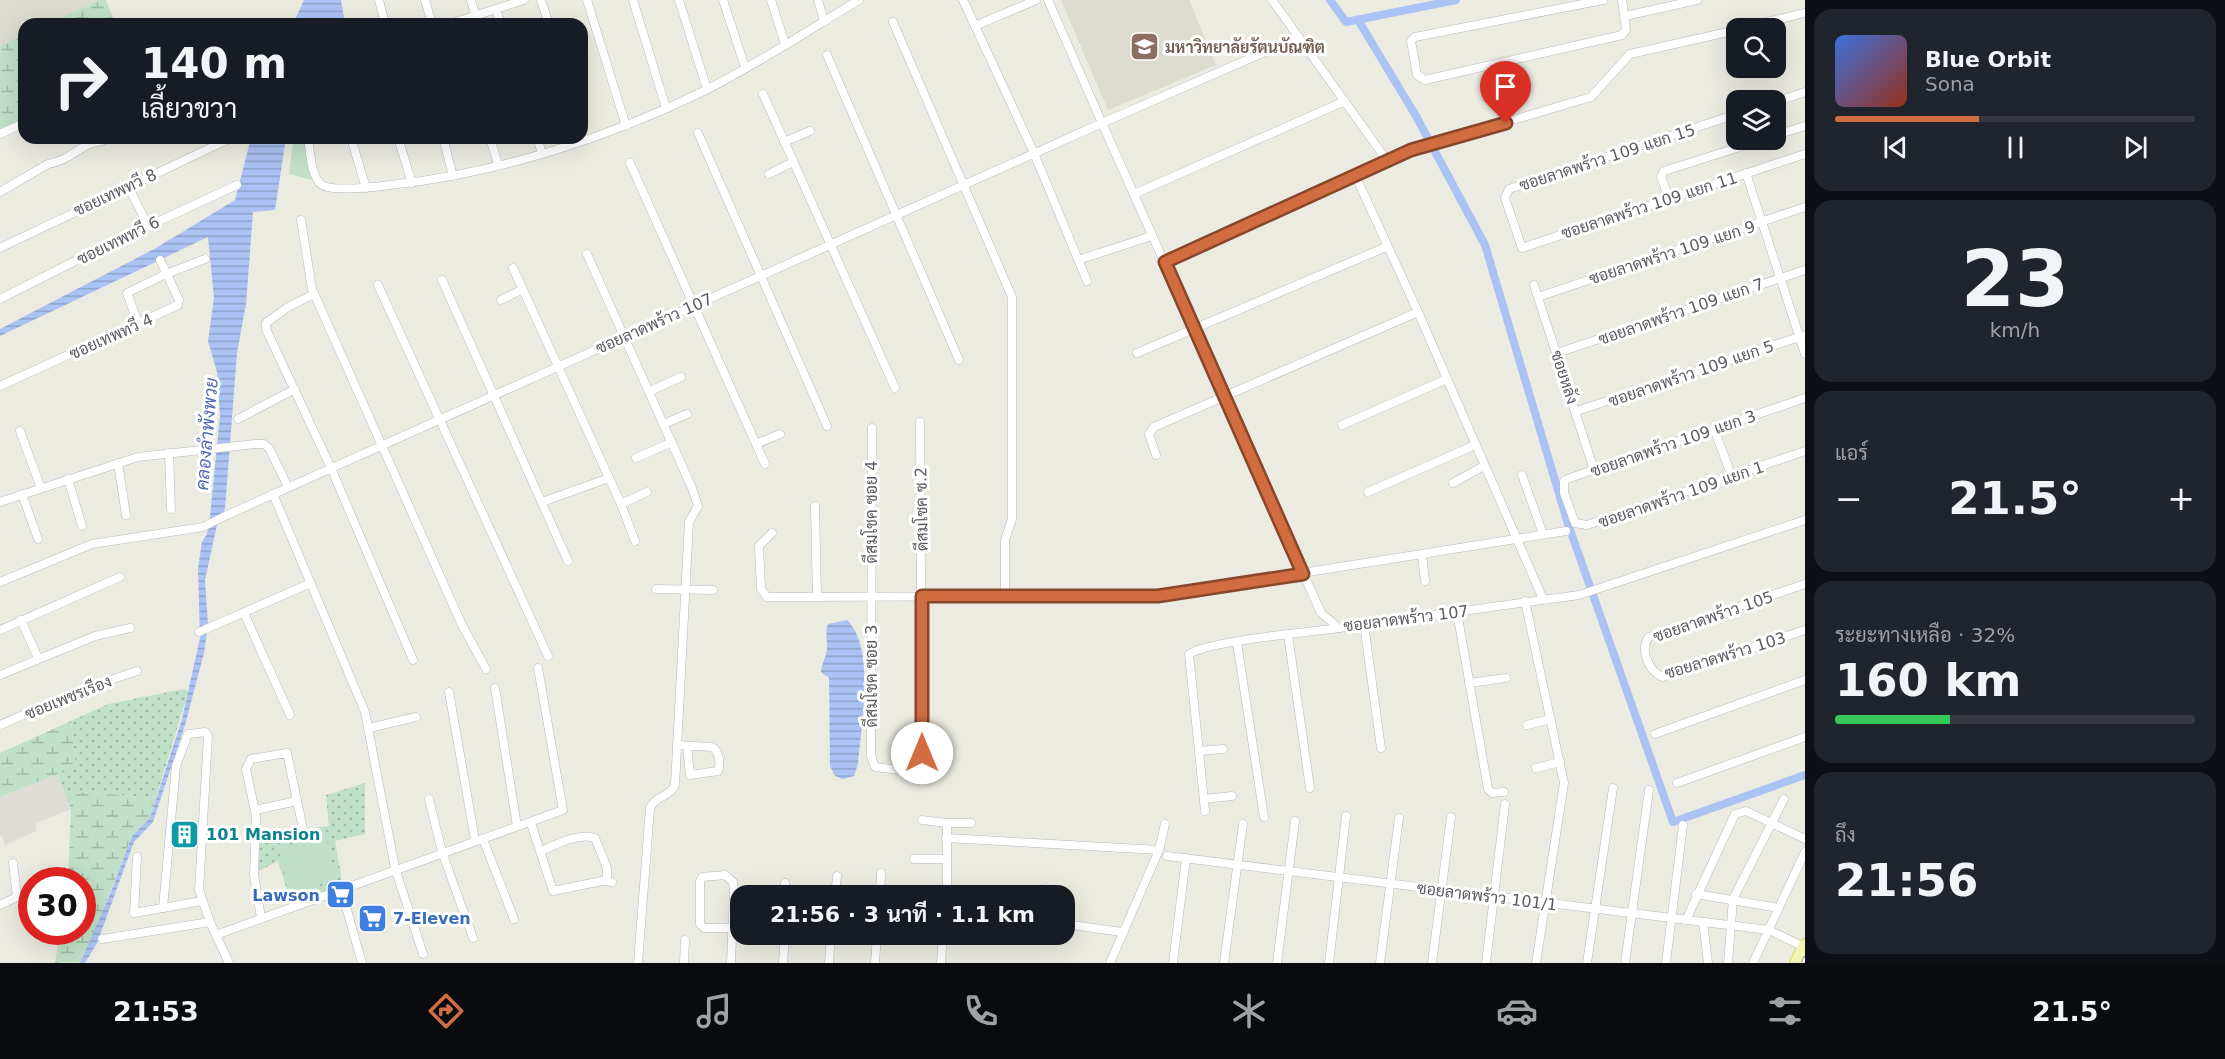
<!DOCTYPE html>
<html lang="th">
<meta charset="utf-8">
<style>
body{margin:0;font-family:"DejaVu Sans",Sarabun,sans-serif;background:#20242c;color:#f1f3f6;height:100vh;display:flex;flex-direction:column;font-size:22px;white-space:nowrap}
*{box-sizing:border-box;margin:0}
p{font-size:20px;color:#9ea1a6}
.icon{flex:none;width:33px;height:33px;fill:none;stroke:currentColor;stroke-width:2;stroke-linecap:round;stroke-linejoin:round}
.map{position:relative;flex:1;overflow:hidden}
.panel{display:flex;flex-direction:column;gap:9px;padding:9px;background:#0d0f14;width:420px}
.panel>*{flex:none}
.banner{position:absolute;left:18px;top:18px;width:570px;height:126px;border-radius:18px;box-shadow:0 6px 24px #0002;background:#171b24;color:#f1f3f6;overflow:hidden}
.fabs{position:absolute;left:1726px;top:18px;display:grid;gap:12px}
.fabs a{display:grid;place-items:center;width:60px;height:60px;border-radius:12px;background:#171b24;box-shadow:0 6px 24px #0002;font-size:30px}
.speed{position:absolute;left:18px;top:867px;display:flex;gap:12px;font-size:30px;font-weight:700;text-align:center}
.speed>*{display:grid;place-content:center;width:78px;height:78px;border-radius:50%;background:#171b24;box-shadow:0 6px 24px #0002;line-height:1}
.speed .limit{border:9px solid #d22;background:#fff;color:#111}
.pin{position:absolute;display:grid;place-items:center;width:51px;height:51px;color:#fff;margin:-62px -26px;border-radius:50% 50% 50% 0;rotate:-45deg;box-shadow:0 0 6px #0007}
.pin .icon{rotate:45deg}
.me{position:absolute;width:66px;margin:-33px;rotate:0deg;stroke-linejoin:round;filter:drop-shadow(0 0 4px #0008)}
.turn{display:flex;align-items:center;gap:21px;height:126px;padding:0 24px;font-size:27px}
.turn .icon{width:78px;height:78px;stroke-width:2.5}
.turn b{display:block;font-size:42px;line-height:51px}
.big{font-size:45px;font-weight:700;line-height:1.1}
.panel .card{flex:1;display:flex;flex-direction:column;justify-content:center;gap:9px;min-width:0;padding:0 21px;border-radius:18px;background:#20242c}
.panel .dial{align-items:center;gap:0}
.dial b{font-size:78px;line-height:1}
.song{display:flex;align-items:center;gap:18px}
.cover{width:72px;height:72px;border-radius:9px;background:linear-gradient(135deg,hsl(220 70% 55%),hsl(10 70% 35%))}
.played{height:6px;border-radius:3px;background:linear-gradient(90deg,#d26d41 40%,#363941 40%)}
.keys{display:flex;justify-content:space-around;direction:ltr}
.heat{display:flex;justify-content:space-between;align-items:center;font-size:33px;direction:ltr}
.charge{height:9px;border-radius:4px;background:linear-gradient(90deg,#34c759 32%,#363941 0)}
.trip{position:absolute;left:730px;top:885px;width:345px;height:60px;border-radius:18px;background:#171b24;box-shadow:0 6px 24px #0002;font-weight:700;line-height:60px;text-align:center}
.menu{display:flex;height:96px;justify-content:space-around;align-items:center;background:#090b0e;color:#9ea1a6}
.menu .icon{width:42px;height:42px}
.menu .on{color:#d26d41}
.menu b{font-size:27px;color:#f1f3f6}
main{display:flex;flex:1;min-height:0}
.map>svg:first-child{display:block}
</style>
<main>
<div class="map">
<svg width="1805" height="963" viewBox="0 0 1805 963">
<defs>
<pattern id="grass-dots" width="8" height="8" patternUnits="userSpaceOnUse" patternTransform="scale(1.5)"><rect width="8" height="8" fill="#c1e0c8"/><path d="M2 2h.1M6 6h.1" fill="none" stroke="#a0b9a6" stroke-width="1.8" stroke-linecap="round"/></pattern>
<pattern id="wetland-marsh" width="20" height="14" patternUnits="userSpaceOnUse" patternTransform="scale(1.5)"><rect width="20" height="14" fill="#c1e0c8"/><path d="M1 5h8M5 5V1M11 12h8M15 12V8" fill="none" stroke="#a0b9a6"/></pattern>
<pattern id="water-rules" width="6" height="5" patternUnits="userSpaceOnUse" patternTransform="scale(1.5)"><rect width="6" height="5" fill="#aac2f4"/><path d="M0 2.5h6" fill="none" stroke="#8da1c9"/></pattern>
</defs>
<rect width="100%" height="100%" fill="#ebebe2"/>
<path fill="#dddcd6" d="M58 774 71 809 36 823V831L5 845 2 836 0 837V797Z"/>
<g fill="#dbdbd0">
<path d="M0 0H101L45 24H24V34L0 46Z"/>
<path d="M1061 0H1189L1216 65 1108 110Z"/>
</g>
<g fill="url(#grass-dots)">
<path d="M184 689 188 692 156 798 64 791 58 774 75 762 71 721 108 704Z"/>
<path d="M365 783V834L335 841 343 886 291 904 278 861 259 871 258 839 270 841 297 836 303 829 329 826 326 795Z"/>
</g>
<g fill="url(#wetland-marsh)">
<path d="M101 0H106L115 24H45Z"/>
<path d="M24 34V119L0 129V46Z"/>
<path d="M71 721 75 762 58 774 0 797V753Z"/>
<path d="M64 791 156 798 150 819 132 836 92 940 80 962 55 963 60 932H82V880H68L71 809Z"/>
</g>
<g fill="#c1e0c8">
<path d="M293 143H306L312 180 289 174Z"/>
<path d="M326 837 336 880 289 891 279 848Z"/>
</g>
<g fill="url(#water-rules)">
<path d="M304 0H341L345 24H293Z"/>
<path d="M251 138H286L275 210 253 212 246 304 237 353 225 509 217 525 205 580 208 624 204 653 185 725 153 822 134 842 97 943 85 963H80L109 897 132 836 150 818 182 719 200 638 198 568 202 542 207 534 210 516 220 416 217 372 208 341 214 298 208 237 0 336V329L156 248 235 200Z"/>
<path d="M847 620C876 648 861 725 858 764L854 776 843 779 835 776 830 766 829 678 821 672C822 664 824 661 826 654 829 645 824 634 828 624Z"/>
</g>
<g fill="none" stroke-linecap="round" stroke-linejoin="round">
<g stroke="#aac2f4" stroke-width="8">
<path d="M1330 0 1346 22 1456 0"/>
<path d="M1358 20 1416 116 1485 245 1568 524 1673 822 1805 775"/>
</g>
<defs>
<g id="minor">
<path d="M379 0 385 24"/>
<path d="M425 0 432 24"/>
<path d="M471 0 475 14"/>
<path d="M541 0 549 24"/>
<path d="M587 0 626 126"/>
<path d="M633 0 666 108"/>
<path d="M679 0 707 89"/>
<path d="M723 0 745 67"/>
<path d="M771 0 785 44"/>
<path d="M818 0 824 21"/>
<path d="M963 0 1034 153 1087 281"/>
<path d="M1048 0 1102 123 1299 37"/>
<path d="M1272 0 1388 162"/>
<path d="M1603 0 1415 37 1411 41 1417 75 1425 80 1622 35 1626 30 1622 0"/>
<path d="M496 9 501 24"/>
<path d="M1625 16 1697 0"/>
<path d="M893 22 1012 297V519L1005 540V597"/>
<path d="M449 24 524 0"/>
<path d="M975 26 1036 0"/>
<path d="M1742 28 1805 13"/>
<path d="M827 55 959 360"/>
<path d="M763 94 895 388"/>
<path d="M1776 102 1805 92"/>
<path d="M1737 114 1509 189 1505 198 1522 248 1805 154"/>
<path d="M698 133 827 426"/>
<path d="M0 134 24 123"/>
<path d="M1776 135 1805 126"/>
<path d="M308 138C310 150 311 178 322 185 333 192 376 187 390 185 496 174 611 137 706 90 759 63 809 30 859 0"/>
<path d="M351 138 366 188"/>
<path d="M398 138 412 183"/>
<path d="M443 138 453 176"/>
<path d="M490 138 498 164"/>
<path d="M537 138 542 153"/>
<path d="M784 142 810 131"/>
<path d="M630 163 765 464"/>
<path d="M1746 173 1805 354"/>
<path d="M769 174 793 162"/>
<path d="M1356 177 1418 312 1543 599"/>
<path d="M128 186 148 226"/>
<path d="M0 192 48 164C63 162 75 152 87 145 94 142 102 142 110 138"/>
<path d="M1134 194 1345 101"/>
<path d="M1669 198 1661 177 1664 171 1762 140"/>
<path d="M301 220 312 289 462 625 486 669"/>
<path d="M0 248 231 138"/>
<path d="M587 254 692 488 698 506 689 522 675 785C669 798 656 795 650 808L638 963"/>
<path d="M1078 260 1152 236"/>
<path d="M1165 262 1411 150 1591 97 1630 54 1737 30"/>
<path d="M513 268 621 504 635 541"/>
<path d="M442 280 568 561"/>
<path d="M378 285 548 656"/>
<path d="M1534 285 1594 470"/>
<path d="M314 294 288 307 266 323V329L331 468 413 660"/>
<path d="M1538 297 1805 207"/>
<path d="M0 299 101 248 237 185"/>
<path d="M501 300 523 289"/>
<path d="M138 323 127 293 166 274 205 259"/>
<path d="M1137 353 1386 247"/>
<path d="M1557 353 1805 270"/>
<path d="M0 386 178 305 179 300 160 260"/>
<path d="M650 391 681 377"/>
<path d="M1805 398 1570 478 1564 481V493L1575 523 1587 525 1805 451"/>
<path d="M1577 411 1805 335"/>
<path d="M238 419 295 389"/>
<path d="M664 424 687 414"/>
<path d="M1342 425 1447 379"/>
<path d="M872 428 871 756 875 767 918 772 921 769 922 753 920 422"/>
<path d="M1714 429 1732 477"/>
<path d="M20 431 41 488"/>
<path d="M756 444 780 434"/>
<path d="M169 453 171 509"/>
<path d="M1156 455 1149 434 1154 427 1418 312"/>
<path d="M636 458 672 442"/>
<path d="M118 463 126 515"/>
<path d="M1522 475 1543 534"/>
<path d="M68 479 82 526"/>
<path d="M1453 483 1484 466"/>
<path d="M1368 492 1475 445"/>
<path d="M22 494 38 539"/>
<path d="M273 494 365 712 395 868 423 954"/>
<path d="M0 502 138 457 255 444H264L269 448 288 487"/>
<path d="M542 502 609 478"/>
<path d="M621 504 647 492"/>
<path d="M815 506 817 597"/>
<path d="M772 533 759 546 761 589 767 597 1158 596 1566 531"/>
<path d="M1422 555 1425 581"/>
<path d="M0 582 92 544 203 527 227 515 1102 123 1321 613 1339 628 1579 595 1805 520"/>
<path d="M1805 584 1649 637C1639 649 1649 672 1663 677L1805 630"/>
<path d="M656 589 713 590"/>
<path d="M1525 601 1564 783 1536 963"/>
<path d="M1457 612 1488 789 1492 793 1504 792"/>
<path d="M244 613 290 715"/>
<path d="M21 620 38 658"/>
<path d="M1364 624 1381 748"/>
<path d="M0 630 120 577"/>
<path d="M199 632 311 583"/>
<path d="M1288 635 1310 788"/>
<path d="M1237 643 1264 817"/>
<path d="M0 675 95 636 130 628"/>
<path d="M1469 683 1506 678"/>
<path d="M495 688 517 826"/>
<path d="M449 692 475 840"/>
<path d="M0 725 75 692 137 671"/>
<path d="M1527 725 1551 719"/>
<path d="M369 728 416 717"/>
<path d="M1655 734 1805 680"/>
<path d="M677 745 712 747C719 751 721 763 718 771L690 775 687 746"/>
<path d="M1199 751 1223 749"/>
<path d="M1536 768 1560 762"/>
<path d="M1677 783 1805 737"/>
<path d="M429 799 442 852 473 938"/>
<path d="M1204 799 1232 796"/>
<path d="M255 810 297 801"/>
<path d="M1205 811 1189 654C1209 641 1310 632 1339 628"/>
<path d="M922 820 947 823V896"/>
<path d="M531 823 553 891 602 881 612 882"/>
<path d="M947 823H971"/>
<path d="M946 838 1159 850"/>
<path d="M483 839 514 919"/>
<path d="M541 851C556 845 579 832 595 838L607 868V881"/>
<path d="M1167 856 1769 930 1804 947"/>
<path d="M137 857 134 913 202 901"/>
<path d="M914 859H947"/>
<path d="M341 889 362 963"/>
<path d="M1696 894 1779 908"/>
<path d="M785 896V883"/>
<path d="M835 896 837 876"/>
<path d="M880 896 881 873"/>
<path d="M1045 896 1046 888"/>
<path d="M0 905 17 897 13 863"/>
<path d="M163 908 176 766 188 734 205 732 208 736 199 890 210 922 229 963"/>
<path d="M261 918 254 875 256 816 246 769 251 759 287 753 303 829"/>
<path d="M1686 920 1735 814 1746 811 1805 839"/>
<path d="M1703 922 1708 963"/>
<path d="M1065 924 1122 932"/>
<path d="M216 935 563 810 538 668"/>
<path d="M102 939 210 922"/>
<path d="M684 963 685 940"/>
<path d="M731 963 734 891 733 882 725 875 702 877 700 881V924L704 928H732"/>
<path d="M783 963 785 934"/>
<path d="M829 963 831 934"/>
<path d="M875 963 877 934"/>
<path d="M941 963 943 934"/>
<path d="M1110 963 1159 850 1165 824"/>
<path d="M1173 963 1186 858"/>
<path d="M1224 963 1243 824"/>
<path d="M1277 963 1295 821"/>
<path d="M1329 963 1346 816"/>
<path d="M1380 963 1399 818"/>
<path d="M1432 963 1451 817"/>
<path d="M1486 963 1505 804"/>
<path d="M1587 963 1613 788"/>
<path d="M1625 963 1649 790"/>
<path d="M1666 963 1683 825"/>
<path d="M1728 963 1733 899 1784 799"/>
<path d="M1753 963 1805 852"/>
</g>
<path id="primary" d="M1796 963 1805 945"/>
</defs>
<use href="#minor" stroke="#b7b8bd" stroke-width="9"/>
<use href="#primary" stroke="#dfd967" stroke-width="14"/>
<use href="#minor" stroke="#fff" stroke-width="8"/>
<use href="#primary" stroke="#f0f4ae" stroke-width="12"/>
<defs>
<path id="rail" d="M1803 963 1805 958"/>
</defs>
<use href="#rail" stroke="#b2b3b3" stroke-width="4.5"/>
<use href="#rail" stroke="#fff" stroke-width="2" stroke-dasharray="7" stroke-linecap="butt"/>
</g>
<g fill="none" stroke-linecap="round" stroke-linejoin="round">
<defs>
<path id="route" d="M922 753V596H1158L1303 574 1165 262 1411 150 1506 123"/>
</defs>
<use href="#route" stroke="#88472a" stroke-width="15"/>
<use href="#route" stroke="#d26d41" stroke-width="10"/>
</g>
<defs>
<symbol id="university-square" viewBox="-11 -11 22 22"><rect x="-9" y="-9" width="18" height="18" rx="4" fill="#8d6e63" stroke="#fff"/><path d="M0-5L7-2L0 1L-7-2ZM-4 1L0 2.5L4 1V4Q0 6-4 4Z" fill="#fff"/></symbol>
<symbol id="building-square" viewBox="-11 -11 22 22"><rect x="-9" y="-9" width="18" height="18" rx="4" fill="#0f9aa8" stroke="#fff"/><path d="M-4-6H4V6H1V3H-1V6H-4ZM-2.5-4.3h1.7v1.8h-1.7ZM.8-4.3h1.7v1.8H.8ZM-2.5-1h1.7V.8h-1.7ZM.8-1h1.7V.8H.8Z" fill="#fff"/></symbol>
<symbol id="supermarket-square" viewBox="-11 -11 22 22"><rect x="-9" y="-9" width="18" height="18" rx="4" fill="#3f7fe0" stroke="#fff"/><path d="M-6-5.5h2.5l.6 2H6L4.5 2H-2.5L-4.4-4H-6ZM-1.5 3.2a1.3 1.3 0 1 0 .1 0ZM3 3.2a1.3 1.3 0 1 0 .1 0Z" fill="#fff"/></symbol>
</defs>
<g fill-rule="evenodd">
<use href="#university-square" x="1128" y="30" width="33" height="33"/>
<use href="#building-square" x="168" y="818" width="33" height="33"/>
<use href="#supermarket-square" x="324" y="878" width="33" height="33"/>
<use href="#supermarket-square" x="356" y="902" width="33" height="33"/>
</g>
<g text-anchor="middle" stroke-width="6" stroke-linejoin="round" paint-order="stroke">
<g font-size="16" font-weight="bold" fill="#785e54" stroke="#fff" text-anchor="start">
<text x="1165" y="53">มหาวิทยาลัยรัตนบัณฑิต</text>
</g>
<g font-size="16" fill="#5a5c61" stroke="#fff">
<text transform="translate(1607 157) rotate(-18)" y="6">ซอยลาดพร้าว 109 แยก 15</text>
<text transform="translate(115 192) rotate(-25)" y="6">ซอยเทพทวี 8</text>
<text transform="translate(1649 205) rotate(-18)" y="6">ซอยลาดพร้าว 109 แยก 11</text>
<text transform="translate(118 240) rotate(-26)" y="6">ซอยเทพทวี 6</text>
<text transform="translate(1672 252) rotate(-18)" y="6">ซอยลาดพร้าว 109 แยก 9</text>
<text transform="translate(1681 311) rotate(-19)" y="6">ซอยลาดพร้าว 109 แยก 7</text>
<text transform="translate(654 323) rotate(-24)" y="6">ซอยลาดพร้าว 107</text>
<text transform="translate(111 336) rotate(-24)" y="6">ซอยเทพทวี 4</text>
<text transform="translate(1691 373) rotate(-19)" y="6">ซอยลาดพร้าว 109 แยก 5</text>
<text transform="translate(1565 377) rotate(72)" y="6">ซอยหลัง</text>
<text transform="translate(1673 443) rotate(-19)" y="6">ซอยลาดพร้าว 109 แยก 3</text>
<text transform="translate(1681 494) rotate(-19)" y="6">ซอยลาดพร้าว 109 แยก 1</text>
<text transform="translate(921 509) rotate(-91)" y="6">ดีสมโชค ซ.2</text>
<text transform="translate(871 512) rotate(-90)" y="6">ดีสมโชค ซอย 4</text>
<text transform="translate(1713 616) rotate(-19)" y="6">ซอยลาดพร้าว 105</text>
<text transform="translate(1406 618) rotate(-7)" y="6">ซอยลาดพร้าว 107</text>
<text transform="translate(1725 655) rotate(-17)" y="6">ซอยลาดพร้าว 103</text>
<text transform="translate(871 676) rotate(-90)" y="6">ดีสมโชค ซอย 3</text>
<text transform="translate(68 697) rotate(-22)" y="6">ซอยเพชรเรือง</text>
<text transform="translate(1487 896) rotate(7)" y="6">ซอยลาดพร้าว 101/1</text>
</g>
<g font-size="16" font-weight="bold" fill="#0d838f" stroke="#fff" text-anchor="start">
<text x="206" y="840">101 Mansion</text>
</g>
<g font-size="16" font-weight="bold" fill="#366cbe" stroke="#fff" text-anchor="end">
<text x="320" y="901">Lawson</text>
<text x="393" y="924" text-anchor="start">7-Eleven</text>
</g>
<g font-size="18" font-style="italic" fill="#506ab3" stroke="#fff">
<text transform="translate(207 434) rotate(-85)" y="6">คลองลำพังพวย</text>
</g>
</g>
</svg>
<div class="fabs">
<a><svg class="icon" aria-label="search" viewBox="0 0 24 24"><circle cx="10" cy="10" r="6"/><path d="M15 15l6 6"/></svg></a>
<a><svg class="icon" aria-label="layers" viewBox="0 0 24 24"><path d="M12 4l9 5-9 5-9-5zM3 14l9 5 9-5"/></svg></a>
</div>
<div class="speed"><div class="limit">30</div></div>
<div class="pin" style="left:1506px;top:123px;background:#d93025"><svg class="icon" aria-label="arrive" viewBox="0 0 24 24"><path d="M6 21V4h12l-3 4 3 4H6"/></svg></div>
<svg class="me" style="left:922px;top:753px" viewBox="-20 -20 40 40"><circle r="19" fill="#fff"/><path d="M0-13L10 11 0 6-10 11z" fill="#d26d41"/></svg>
<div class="trip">21:56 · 3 นาที · 1.1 km</div>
<div class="banner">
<div class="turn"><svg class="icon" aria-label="right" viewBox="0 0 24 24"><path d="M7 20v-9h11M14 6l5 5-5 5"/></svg><div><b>140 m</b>เลี้ยวขวา</div></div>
</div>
</div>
<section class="panel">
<div class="card">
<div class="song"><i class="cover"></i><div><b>Blue Orbit</b><p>Sona</p></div></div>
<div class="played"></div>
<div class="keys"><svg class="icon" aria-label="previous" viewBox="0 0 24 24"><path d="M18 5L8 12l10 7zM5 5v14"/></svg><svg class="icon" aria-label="pause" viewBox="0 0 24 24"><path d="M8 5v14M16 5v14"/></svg><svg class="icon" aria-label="next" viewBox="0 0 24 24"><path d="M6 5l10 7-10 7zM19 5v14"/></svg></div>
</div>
<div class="card dial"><b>23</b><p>km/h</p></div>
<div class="card"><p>แอร์</p>
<div class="heat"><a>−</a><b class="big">21.5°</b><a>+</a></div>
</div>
<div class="card"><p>ระยะทางเหลือ · 32%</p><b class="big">160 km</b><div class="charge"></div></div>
<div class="card"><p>ถึง</p><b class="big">21:56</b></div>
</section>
</main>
<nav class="menu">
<b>21:53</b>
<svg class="icon on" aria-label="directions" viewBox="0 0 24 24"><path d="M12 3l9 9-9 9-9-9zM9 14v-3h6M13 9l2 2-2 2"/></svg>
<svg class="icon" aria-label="music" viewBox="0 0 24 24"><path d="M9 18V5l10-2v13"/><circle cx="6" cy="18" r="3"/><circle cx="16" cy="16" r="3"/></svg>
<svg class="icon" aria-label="phone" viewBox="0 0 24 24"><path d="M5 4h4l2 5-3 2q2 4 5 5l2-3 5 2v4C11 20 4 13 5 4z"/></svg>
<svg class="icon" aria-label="climate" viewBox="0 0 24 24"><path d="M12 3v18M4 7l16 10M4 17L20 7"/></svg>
<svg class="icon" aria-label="car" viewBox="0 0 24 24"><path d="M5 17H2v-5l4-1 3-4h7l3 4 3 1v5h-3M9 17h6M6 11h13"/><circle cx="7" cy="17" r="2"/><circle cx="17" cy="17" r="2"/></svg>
<svg class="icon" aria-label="filters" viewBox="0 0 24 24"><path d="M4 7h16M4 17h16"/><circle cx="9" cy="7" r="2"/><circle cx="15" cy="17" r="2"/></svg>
<b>21.5°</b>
</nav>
